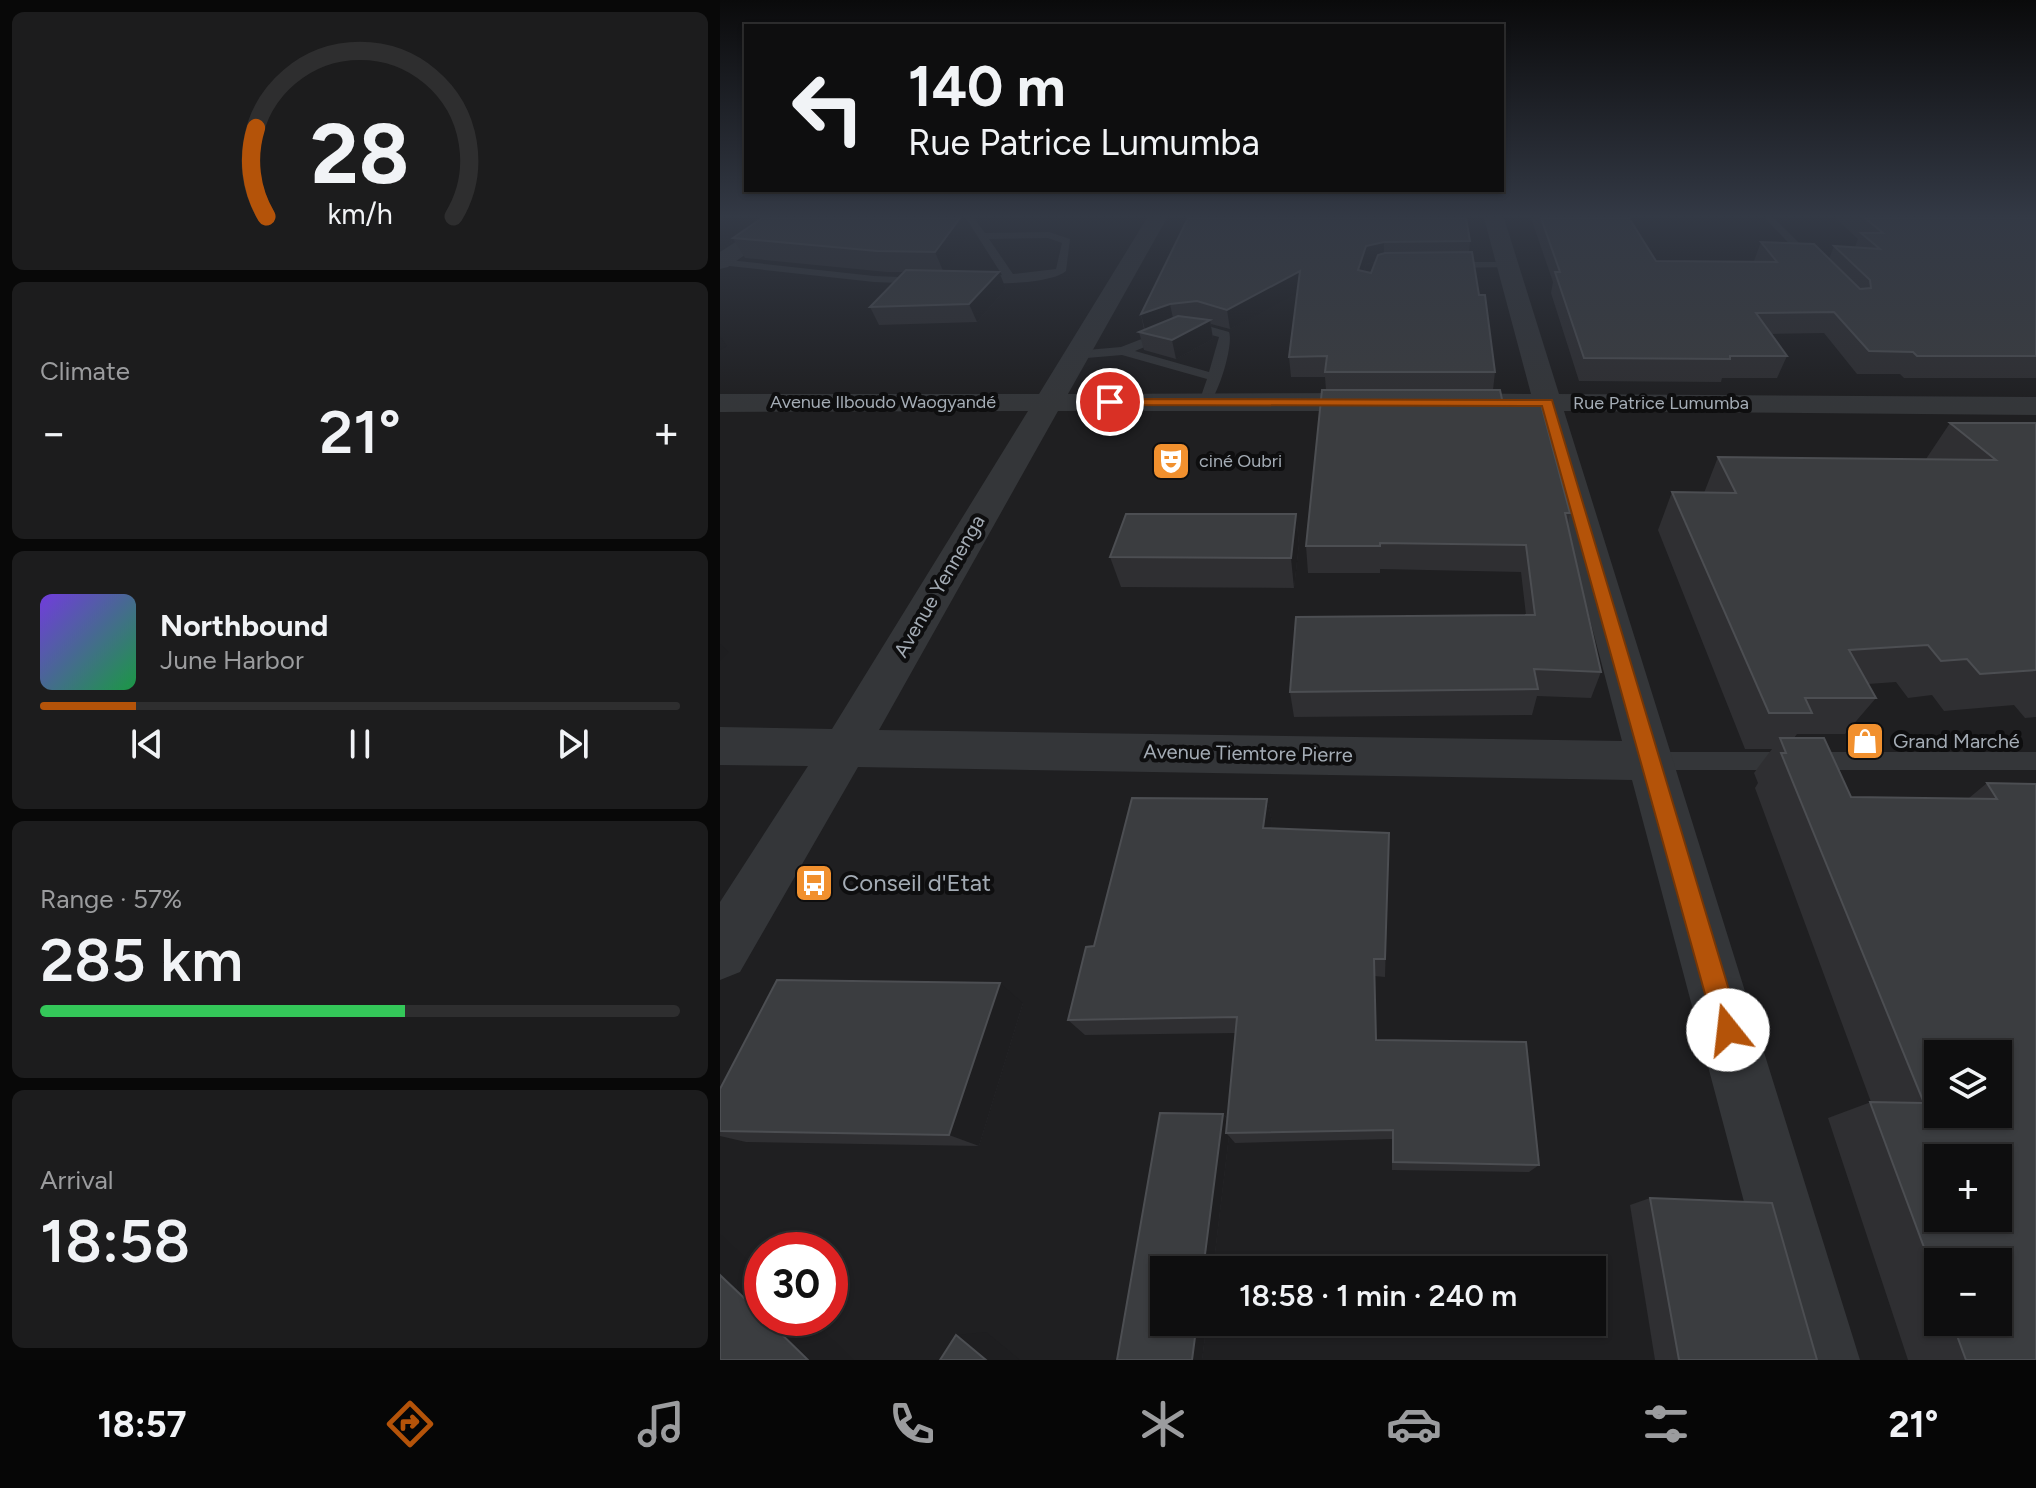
<!DOCTYPE html>
<meta charset="utf-8">
<style>
body{margin:0;font-family:Figtree,sans-serif;background:#1c1c1d;color:#f1f3f6;height:100vh;display:flex;flex-direction:column;font-size:30px;white-space:nowrap}
*{box-sizing:border-box;margin:0}
p{font-size:26px;color:#9b9c9e}
.icon{flex:none;width:44px;height:44px;fill:none;stroke:currentColor;stroke-width:2;stroke-linecap:round;stroke-linejoin:round}
.map{position:relative;flex:1;overflow:hidden}
.drawer{display:flex;flex-direction:column;gap:12px;padding:12px;background:#080808;width:720px}
.drawer>*{flex:none}
.guide{position:absolute;left:24px;top:24px;width:760px;height:168px;border-radius:0px;box-shadow:0 2px 6px #0004,0 0 0 2px #2e2e2f;background:#0e0e0f;color:#f1f3f6;overflow:hidden}
.fabs{position:absolute;left:1204px;top:1040px;display:grid;gap:16px}
.fabs a{display:grid;place-items:center;width:88px;height:88px;border-radius:0px;background:#0e0e0f;box-shadow:0 2px 6px #0004,0 0 0 2px #2e2e2f;font-size:40px}
.speed{position:absolute;left:24px;top:1232px;display:flex;gap:16px;font-size:40px;font-weight:700;text-align:center}
.speed>*{display:grid;place-content:center;width:104px;height:104px;border-radius:50%;background:#0e0e0f;box-shadow:0 2px 6px #0004,0 0 0 2px #2e2e2f;line-height:1}
.speed .limit{border:12px solid #d22;background:#fff;color:#111}
.pin{position:absolute;display:grid;place-items:center;width:68px;height:68px;color:#fff;margin:-34px;border:4px solid #fff;border-radius:50%;box-shadow:0 2px 8px #0007}
.me{position:absolute;width:88px;margin:-44px;rotate:344deg;stroke-linejoin:round;filter:drop-shadow(0 0 6px #0008)}
.turn{display:flex;align-items:center;gap:28px;height:168px;padding:0 32px;font-size:36px}
.turn .icon{width:104px;height:104px;stroke-width:2.5}
.turn b{display:block;font-size:56px;line-height:68px}
.big{font-size:60px;font-weight:600;line-height:1.1}
.drawer .tile{flex:1;display:flex;flex-direction:column;justify-content:center;gap:12px;min-width:0;padding:0 28px;border-radius:12px;background:#1c1c1d}
.drawer .dial{align-items:center;gap:0}
.dial svg{height:208px;overflow:visible;fill:none;stroke:#2e2e2f;stroke-width:7;stroke-linecap:round;text-anchor:middle}
.dial text{fill:#f1f3f6;stroke:none}
.song{display:flex;align-items:center;gap:24px}
.cover{width:96px;height:96px;border-radius:12px;background:linear-gradient(135deg,hsl(260 70% 55%),hsl(140 70% 35%))}
.played{height:8px;border-radius:4px;background:linear-gradient(90deg,#b45309 15%,#2e2e2f 15%)}
.keys{display:flex;justify-content:space-around;direction:ltr}
.heat{display:flex;justify-content:space-between;align-items:center;font-size:44px;direction:ltr}
.charge{height:12px;border-radius:6px;background:linear-gradient(90deg,#34c759 57%,#2e2e2f 0)}
.trip{position:absolute;left:430px;top:1256px;width:456px;height:80px;border-radius:0px;background:#0e0e0f;box-shadow:0 2px 6px #0004,0 0 0 2px #2e2e2f;font-weight:600;line-height:80px;text-align:center}
.menu{display:flex;height:128px;justify-content:space-around;align-items:center;background:#060606;color:#9b9c9e}
.menu .icon{width:56px;height:56px}
.menu .on{color:#b45309}
.menu b{font-size:36px;color:#f1f3f6}
main{display:flex;flex:1;min-height:0}
.map>svg:first-child{display:block}
</style>
<main>
<section class="drawer">
<div class="tile dial"><svg viewBox="0 0 100 80">
<path d="M14 69A42 42 0 1 1 86 69"/>
<path d="M14 69A42 42 0 0 1 10 35" stroke="#b45309"/>
<text x="50" y="56" font-size="32" font-weight="700">28</text>
<text x="50" y="72" font-size="11">km/h</text>
</svg></div>
<div class="tile"><p>Climate</p>
<div class="heat"><a>−</a><b class="big">21°</b><a>+</a></div>
</div>
<div class="tile">
<div class="song"><i class="cover"></i><div><b>Northbound</b><p>June Harbor</p></div></div>
<div class="played"></div>
<div class="keys"><svg class="icon" aria-label="previous" viewBox="0 0 24 24"><path d="M18 5L8 12l10 7zM5 5v14"/></svg><svg class="icon" aria-label="pause" viewBox="0 0 24 24"><path d="M8 5v14M16 5v14"/></svg><svg class="icon" aria-label="next" viewBox="0 0 24 24"><path d="M6 5l10 7-10 7zM19 5v14"/></svg></div>
</div>
<div class="tile"><p>Range · 57%</p><b class="big">285 km</b><div class="charge"></div></div>
<div class="tile"><p>Arrival</p><b class="big">18:58</b></div>
</section>
<div class="map">
<svg width="1316" height="1360" viewBox="0 0 1316 1360">
<rect width="100%" height="100%" fill="#131314"/>
<path fill="#1f1f21" fill-rule="evenodd" d="M0 218H1316V1360H0ZM1218 1054H1278V1114H1218ZM1218 1158H1278V1218H1218ZM42 1250H110V1318H42ZM1218 1262H1278V1322H1218ZM444 1270H872V1322H444Z"/>
<g fill="none" stroke-linecap="round" stroke-linejoin="round">
<g fill="#343639" fill-rule="evenodd">
<path d="M246 218H254L265 233 329 232 350 239 346 271C331 284 273 285 252 282L251 280 282 275ZM328 238 342 243 336 269 293 274 269 239Z"/>
<path d="M1045 218H1054L1098 262V266H1090Z"/>
<path d="M0 259 154 276 204 278 209 281 204 284 154 282 0 265Z"/>
<path d="M789 262 794 265 793 267 729 268 724 265 729 262Z"/>
<path d="M481 324 509 332C514 345 497 401 486 406L479 402 487 379 402 355 355 359 349 355 355 351 401 347 455 326ZM461 332H480L499 337 489 372 415 351Z"/>
<path d="M930 752H1316V770H930L922 767 919 761 922 755Z"/>
</g>
<g fill="#343639" fill-rule="evenodd">
<path d="M53 218H76L8 267 0 269V252Z"/>
<path d="M427 218H447L348 394 659 393 669 396 673 402 669 408 659 411H338L159 730 902 741 815 411H725L715 408 711 402 715 396 725 393 811 394 764 218H784L839 394 1316 397V415L844 411 1140 1360H1066L912 780 138 767 20 972 0 980V902L88 766 0 765V727L112 729 308 411 0 412V394H319Z"/>
</g>
</g>
<g fill="#2f2f32" fill-rule="evenodd">
<path d="M0 218 251 232 225 271 279 272 286 289 257 322 159 325 150 307 184 272H167L25 258 14 240 0 248Z"/>
<path d="M468 218 750 241 749 252 775 372 773 390 783 404 850 513 848 524 881 672 871 698 817 696 812 715 574 717 570 692 806 615 801 572 660 569V573H588L586 546 606 390 605 377H571L569 357 577 292 510 329 491 324 493 339 456 359 424 350 419 332 424 330 421 314ZM656 262 651 273 644 271 646 264Z"/>
<path d="M811 218H909L936 261H1034L1041 242 1109 259 1114 246 1135 247 1138 239 1115 218H1316V378H1184L1180 374H1137L1104 333 1051 334 1067 356 1057 378H1002L1001 382 859 381 831 293 833 282Z"/>
<path d="M1230 423H1316V717L1305 718 1294 705 1224 711 1212 695 1188 698 1176 682 1148 684 1156 698 1125 734H1077L1074 738 1131 797 1249 798 1267 783 1316 784V1360H1188L1108 1118 1151 1102 1035 788 1038 783 1034 773 1052 749H1025L938 530 952 492 984 493 998 457 1206 459ZM1218 1262 1278 1322H1218Z"/>
<path d="M576 514 579 544 574 588 401 587 390 557Z"/>
<path d="M412 798 547 799 552 822 551 828 669 833 665 977 654 976 656 1040 806 1042 819 1165 809 1172 672 1170V1139L515 1143 509 1136 493 1270H444V1322H487L482 1360H397L440 1113 503 1114 508 1119 516 1033 365 1035 348 1020 366 947 374 946Z"/>
<path d="M303 1003 259 1146 26 1142 0 1136V1089Z"/>
<path d="M930 1198 1097 1360H935L910 1205Z"/>
</g>
<g fill="#1e1e20">
<path d="M5 218H49L13 238 14 240 0 248V221Z"/>
<path d="M240 218H246L251 232 224 273 215 252Z"/>
<path d="M664 242V260L646 264 638 289V270L646 246Z"/>
<path d="M580 271 582 290 510 329 507 310Z"/>
<path d="M279 272 286 289 257 322 249 304Z"/>
<path d="M450 304 454 323 426 334 421 314Z"/>
<path d="M490 320 493 339 456 359 452 340Z"/>
<path d="M0 336 7 346 0 350Z"/>
<path d="M576 514 579 544 574 588 571 558Z"/>
<path d="M0 644 9 652 0 661Z"/>
<path d="M547 799 552 822 549 850 543 828Z"/>
<path d="M280 983 303 1003 259 1146 229 1135Z"/>
<path d="M503 1114 510 1122 506 1133 509 1136 493 1270H483Z"/>
<path d="M0 1234 42 1273V1315L0 1275Z"/>
<path d="M45 1318H90L134 1360H88Z"/>
<path d="M477 1322H487L482 1360H472Z"/>
<path d="M266 1332 300 1360H266L236 1335Z"/>
</g>
<g fill="#3b3d40" stroke="#4c4e52" stroke-width="2" fill-rule="evenodd">
<path d="M42 218H240L215 252 157 251 13 238Z"/>
<path d="M468 218H746L750 241 664 242 646 246 638 270 651 273 658 255 665 253 752 252 759 295H765L775 372H605L607 356 569 357 580 271 507 310 477 301 450 304 421 314Z"/>
<path d="M821 218H909L936 261 1057 262 1041 242 1094 244 1140 289 1151 288 1150 280 1114 246 1160 249 1141 233H1163L1145 218H1316V356H1197L1193 352 1149 351 1114 312 1036 313 1067 356H1010V359L864 358 835 272H840Z"/>
<path d="M186 270 279 272 249 304 150 307Z"/>
<path d="M458 316 490 320 452 340 419 332Z"/>
<path d="M602 390H780L783 404H821L850 513H845L881 672 814 669 818 689 570 692 576 617 815 615 806 545 660 543V546H586Z"/>
<path d="M1230 423H1316V670L1260 674 1247 659 1221 661 1208 645 1129 650 1156 698H1085L1092 713H1049L952 492 1016 493 998 457 1276 460Z"/>
<path d="M406 514H576L571 558 390 557Z"/>
<path d="M1060 738H1104L1131 797 1277 799 1267 783 1316 784V1360H1246L1232 1322H1278V1262H1218V1285L1150 1102 1204 1103 1061 753H1066ZM1218 1054H1278V1114H1218ZM1218 1158H1278V1218H1218Z"/>
<path d="M412 798 547 799 543 828 669 833 665 959H654L656 1040 806 1042 819 1165 673 1162V1130L506 1133 517 1017 348 1020 366 947 374 946Z"/>
<path d="M57 980 280 983 229 1135 0 1131V1089Z"/>
<path d="M440 1113 503 1114 483 1270H444V1322H477L472 1360H397Z"/>
<path d="M930 1198 1052 1203 1097 1360H959Z"/>
<path d="M0 1275 42 1315V1318H45L88 1360H0Z"/>
<path d="M236 1335 266 1360H220Z"/>
</g>
<linearGradient id="sky" x2="0" y2="1"><stop stop-color="#0a0a0b"/><stop offset="0.53" stop-color="#333945"/><stop offset="1" stop-color="#333945" stop-opacity="0"/></linearGradient>
<rect width="1316" height="408" fill="url(#sky)"/>
<path fill="#b45309" stroke="#753606" stroke-width="2" d="M386 399 832 400 1021 1030 1017 1039 1008 1043 999 1039 995 1030 822 406 390 405 384 402Z"/>
<defs>
<symbol id="theatre-square" viewBox="-11 -11 22 22"><rect x="-9" y="-9" width="18" height="18" rx="4" fill="#f1902e" stroke="#0e0e0f"/><path d="M-5-5.5Q0-4 5-5.5V0Q5 5 0 6Q-5 5-5 0ZM-3.3-2.5H-1v1.5H-3.3ZM1-2.5H3.3v1.5H1ZM-2.8 1Q0 5.5 2.8 1Z" fill="#fff"/></symbol>
<symbol id="shop-square" viewBox="-11 -11 22 22"><rect x="-9" y="-9" width="18" height="18" rx="4" fill="#f1902e" stroke="#0e0e0f"/><path d="M-5-2.5h2.3a2.7 3.5 0 0 1 5.4 0H5L5.5 6h-11ZM-1.5-2.5h3a1.5 2.3 0 0 0-3 0Z" fill="#fff"/></symbol>
<symbol id="bus-square" viewBox="-11 -11 22 22"><rect x="-9" y="-9" width="18" height="18" rx="4" fill="#f1902e" stroke="#0e0e0f"/><path d="M-5-6H5V4H4V6H2V4H-2V6H-4V4H-5ZM-3.5-4V0h7V-4ZM-3.5 1.2v1.5H-2V1.2ZM2 1.2v1.5H3.5V1.2Z" fill="#fff"/></symbol>
</defs>
<g fill-rule="evenodd">
<use href="#theatre-square" x="429" y="439" width="44" height="44"/>
<use href="#shop-square" x="1123" y="719" width="44" height="44"/>
<use href="#bus-square" x="72" y="861" width="44" height="44"/>
</g>
<g text-anchor="middle" stroke-width="8" stroke-linejoin="round" paint-order="stroke">
<g font-size="18" fill="#a4acb5" stroke="#0e0e0f">
<text x="163" y="408">Avenue Ilboudo Waogyandé</text>
<text x="941" y="409">Rue Patrice Lumumba</text>
</g>
<g font-size="18" fill="#a4acb5" stroke="#0e0e0f" text-anchor="start">
<text x="479" y="467">ciné Oubri</text>
</g>
<g font-size="20" fill="#a4acb5" stroke="#0e0e0f">
<text transform="translate(219 586) rotate(-60)" y="7">Avenue Yennenga</text>
<text transform="translate(528 753) rotate(1)" y="7">Avenue Tiemtore Pierre</text>
</g>
<g font-size="20" fill="#a4acb5" stroke="#0e0e0f" text-anchor="start">
<text x="1173" y="748">Grand Marché</text>
</g>
<g font-size="24" fill="#a4acb5" stroke="#0e0e0f" text-anchor="start">
<text x="122" y="891">Conseil d'Etat</text>
</g>
</g>
</svg>
<div class="fabs">
<a><svg class="icon" aria-label="layers" viewBox="0 0 24 24"><path d="M12 4l9 5-9 5-9-5zM3 14l9 5 9-5"/></svg></a>
<a>+</a>
<a>−</a>
</div>
<div class="speed"><div class="limit">30</div></div>
<div class="pin" style="left:390px;top:402px;background:#d93025"><svg class="icon" aria-label="arrive" viewBox="0 0 24 24"><path d="M6 21V4h12l-3 4 3 4H6"/></svg></div>
<svg class="me" style="left:1008px;top:1030px" viewBox="-20 -20 40 40"><circle r="19" fill="#fff"/><path d="M0-13L10 11 0 6-10 11z" fill="#b45309"/></svg>
<div class="trip">18:58 · 1 min · 240 m</div>
<div class="guide">
<div class="turn"><svg class="icon" aria-label="left" viewBox="0 0 24 24"><path d="M17 20v-9H6M10 6l-5 5 5 5"/></svg><div><b>140 m</b>Rue Patrice Lumumba</div></div>
</div>
</div>
</main>
<nav class="menu">
<b>18:57</b>
<svg class="icon on" aria-label="directions" viewBox="0 0 24 24"><path d="M12 3l9 9-9 9-9-9zM9 14v-3h6M13 9l2 2-2 2"/></svg>
<svg class="icon" aria-label="music" viewBox="0 0 24 24"><path d="M9 18V5l10-2v13"/><circle cx="6" cy="18" r="3"/><circle cx="16" cy="16" r="3"/></svg>
<svg class="icon" aria-label="phone" viewBox="0 0 24 24"><path d="M5 4h4l2 5-3 2q2 4 5 5l2-3 5 2v4C11 20 4 13 5 4z"/></svg>
<svg class="icon" aria-label="climate" viewBox="0 0 24 24"><path d="M12 3v18M4 7l16 10M4 17L20 7"/></svg>
<svg class="icon" aria-label="car" viewBox="0 0 24 24"><path d="M5 17H2v-5l4-1 3-4h7l3 4 3 1v5h-3M9 17h6M6 11h13"/><circle cx="7" cy="17" r="2"/><circle cx="17" cy="17" r="2"/></svg>
<svg class="icon" aria-label="filters" viewBox="0 0 24 24"><path d="M4 7h16M4 17h16"/><circle cx="9" cy="7" r="2"/><circle cx="15" cy="17" r="2"/></svg>
<b>21°</b>
</nav>
